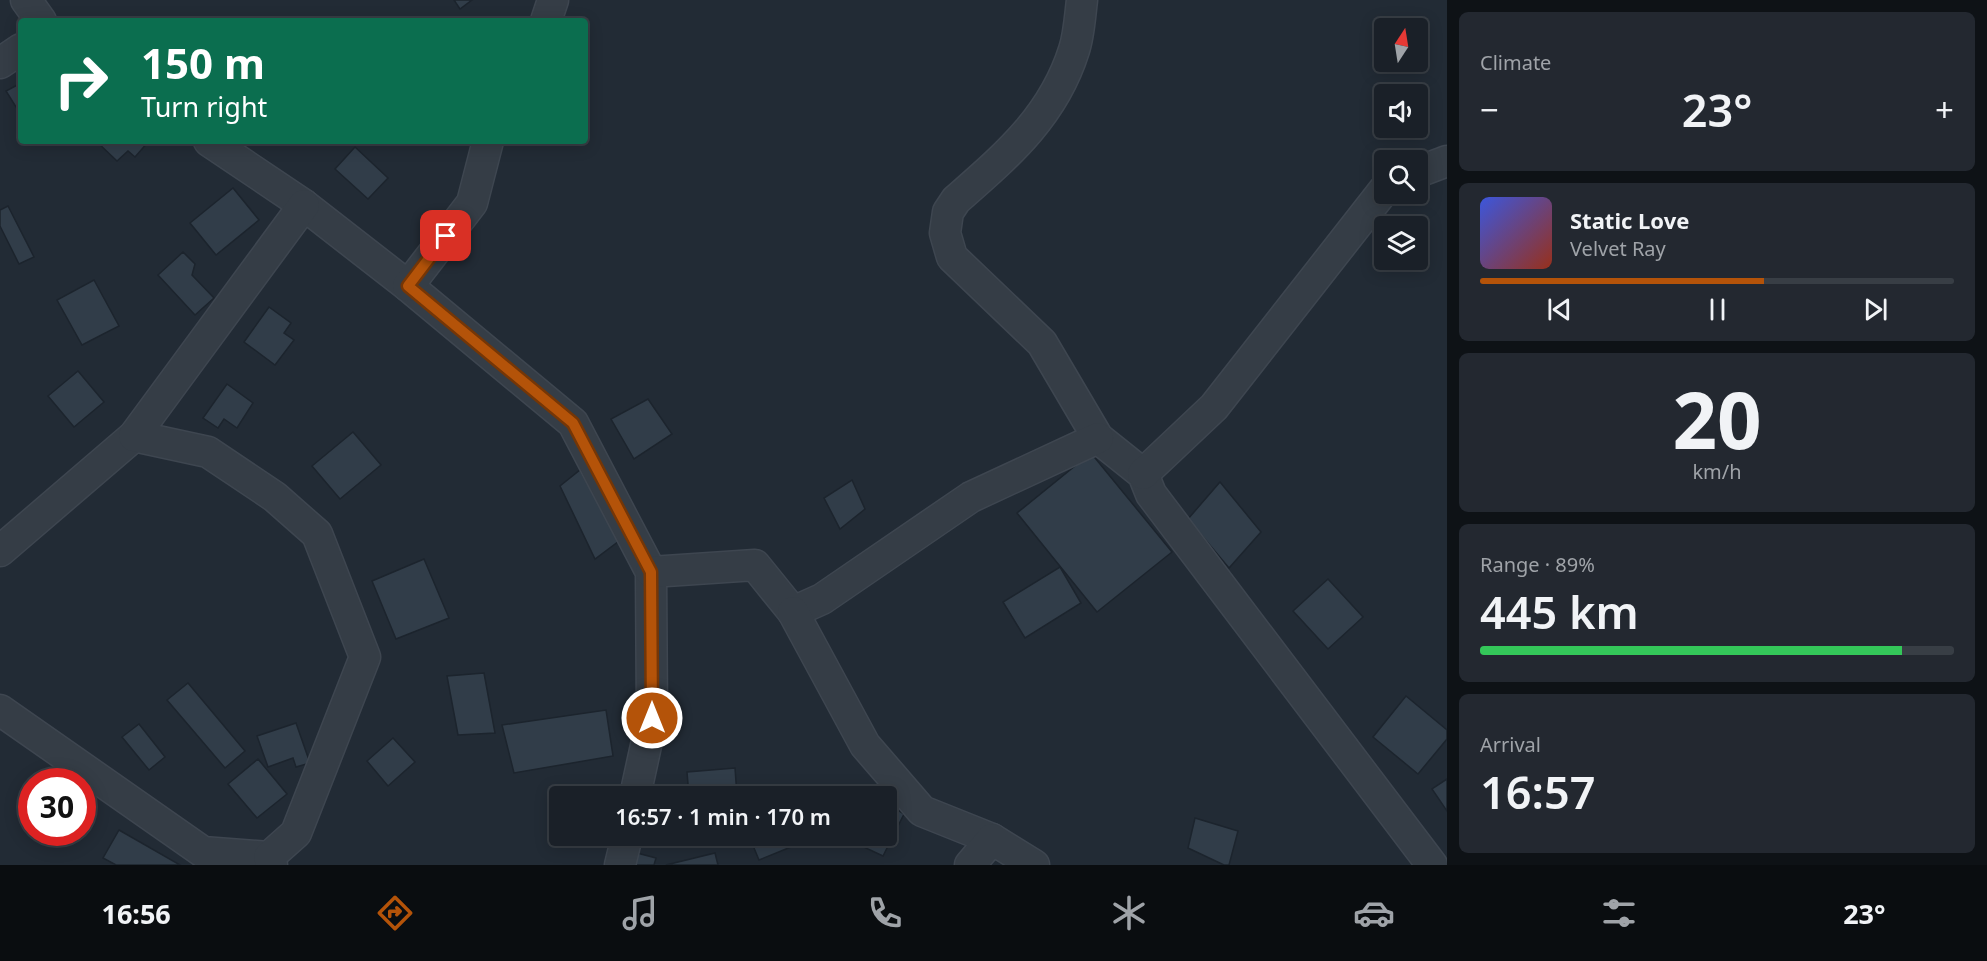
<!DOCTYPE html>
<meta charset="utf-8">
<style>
body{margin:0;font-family:"Noto Sans",sans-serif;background:#232830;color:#f1f3f6;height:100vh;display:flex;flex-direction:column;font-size:22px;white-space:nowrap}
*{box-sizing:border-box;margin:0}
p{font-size:20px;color:#9fa3a8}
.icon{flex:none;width:33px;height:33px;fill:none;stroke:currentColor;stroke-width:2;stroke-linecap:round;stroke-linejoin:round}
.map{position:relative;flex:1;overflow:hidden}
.side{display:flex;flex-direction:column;gap:12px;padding:12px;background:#0e1216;width:540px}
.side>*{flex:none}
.top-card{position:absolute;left:18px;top:18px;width:570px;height:126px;border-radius:6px;box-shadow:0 3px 15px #0003,0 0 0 2px #383e45;background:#0b6e4f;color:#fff;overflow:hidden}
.needle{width:39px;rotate:12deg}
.fabs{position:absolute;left:1374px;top:18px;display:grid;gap:12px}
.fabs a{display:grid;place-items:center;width:54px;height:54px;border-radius:6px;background:#1a2028;box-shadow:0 3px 15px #0003,0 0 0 2px #383e45;font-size:30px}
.speed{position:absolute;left:18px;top:768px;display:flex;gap:12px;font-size:30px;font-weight:700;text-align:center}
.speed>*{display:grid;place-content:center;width:78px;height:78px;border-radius:50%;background:#1a2028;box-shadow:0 3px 15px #0003,0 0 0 2px #383e45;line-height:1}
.speed .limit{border:9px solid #d22;background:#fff;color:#111}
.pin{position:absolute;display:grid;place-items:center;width:51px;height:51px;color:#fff;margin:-26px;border-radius:12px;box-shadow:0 3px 9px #0006}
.me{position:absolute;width:66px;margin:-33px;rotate:0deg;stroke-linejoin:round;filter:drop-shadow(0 0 4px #0008)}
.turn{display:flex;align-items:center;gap:21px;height:126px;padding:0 24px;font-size:27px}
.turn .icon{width:78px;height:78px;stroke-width:2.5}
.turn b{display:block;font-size:42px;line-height:51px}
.big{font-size:45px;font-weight:600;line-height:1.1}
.side .widget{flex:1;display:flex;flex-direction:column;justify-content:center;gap:9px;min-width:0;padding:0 21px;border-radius:9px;background:#232830}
.side .dial{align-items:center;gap:0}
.dial b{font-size:78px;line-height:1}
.song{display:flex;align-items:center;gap:18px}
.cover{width:72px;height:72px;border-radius:9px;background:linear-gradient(135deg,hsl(230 70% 55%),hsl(10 70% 35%))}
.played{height:6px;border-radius:3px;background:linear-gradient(90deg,#b45309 60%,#383e45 60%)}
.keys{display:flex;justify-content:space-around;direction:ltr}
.heat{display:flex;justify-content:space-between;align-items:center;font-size:33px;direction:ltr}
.charge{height:9px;border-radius:4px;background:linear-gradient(90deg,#34c759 89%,#383e45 0)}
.trip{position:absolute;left:549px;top:786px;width:348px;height:60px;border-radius:6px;background:#1a2028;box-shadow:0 3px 15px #0003,0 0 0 2px #383e45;font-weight:600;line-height:60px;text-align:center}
.tab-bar{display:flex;height:96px;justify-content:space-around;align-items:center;background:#0a0d10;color:#9fa3a8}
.tab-bar .icon{width:42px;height:42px}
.tab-bar .current{color:#b45309}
.tab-bar b{font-size:27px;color:#f1f3f6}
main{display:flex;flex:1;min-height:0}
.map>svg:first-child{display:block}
</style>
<main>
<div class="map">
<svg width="1447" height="865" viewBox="0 0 1447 865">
<rect width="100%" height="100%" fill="#222b35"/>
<g fill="#313d49" stroke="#1c242d" stroke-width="1.5">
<path d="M454 0H472L460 9Z"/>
<path d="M21 83V115L6 91Z"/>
<path d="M96 141H149L135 157 128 151 117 161Z"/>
<path d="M355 147 388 178 368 199 335 169Z"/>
<path d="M233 188 259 220 216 255 190 223Z"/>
<path d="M8 206 34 257 19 264 0 226V210Z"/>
<path d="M183 252 195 264 192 275 214 298 195 315 158 275Z"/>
<path d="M94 280 119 326 82 345 57 300Z"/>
<path d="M269 307 291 323 284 333 294 340 275 365 244 342Z"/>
<path d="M78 371 104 402 74 427 48 396Z"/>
<path d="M227 384 253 403 237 428 224 419 218 428 203 418Z"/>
<path d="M648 399 672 434 634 459 611 419Z"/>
<path d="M353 432 381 465 340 499 312 466Z"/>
<path d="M1091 453 1172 552 1097 612 1017 513Z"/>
<path d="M580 470 619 541 595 559 560 486Z"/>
<path d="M852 480 865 509 840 529 824 498Z"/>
<path d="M1220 482 1261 532 1229 568 1188 519Z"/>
<path d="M424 559 449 618 396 639 372 581Z"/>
<path d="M1060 567 1081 603 1025 638 1003 602Z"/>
<path d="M1328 579 1363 617 1328 649 1293 611Z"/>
<path d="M484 673 495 733 458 735 447 676Z"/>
<path d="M188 683 245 751 225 768 167 700Z"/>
<path d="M1406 696 1447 730V739L1418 774 1373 737Z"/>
<path d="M606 710 613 756 514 773 502 725Z"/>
<path d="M296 723 310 763 296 767 293 758 268 767 257 736Z"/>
<path d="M139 724 165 757 149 770 122 737Z"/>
<path d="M393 738 415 762 388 786 367 761Z"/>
<path d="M258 759 287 794 257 818 228 784Z"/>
<path d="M735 768 737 796H689L687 772Z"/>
<path d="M1447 779V811L1432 789Z"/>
<path d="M890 805 904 814 883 856 855 843 858 838 853 836H886V810Z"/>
<path d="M1195 818 1238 831 1229 865H1224L1188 848Z"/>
<path d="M119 830 180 865H116L103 858Z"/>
<path d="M749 836H800L803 842 759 860Z"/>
<path d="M637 853 656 858 654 865H634Z"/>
<path d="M715 853 718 865H666Z"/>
</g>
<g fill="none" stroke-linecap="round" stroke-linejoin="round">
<defs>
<g id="minor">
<path d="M26 0 41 21"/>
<path d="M1082 0C1080 16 1079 35 1074 50 1053 117 1006 156 956 200L948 212 945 233 952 257 1042 343 1098 438 1143 474 1151 494 1432 865"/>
<path d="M546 21 553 0"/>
<path d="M0 63 21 49"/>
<path d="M209 141 304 205 408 286 573 423 651 572 652 718 635 796"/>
<path d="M1418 172 1447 161"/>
<path d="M408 286 472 203 488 141"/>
<path d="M1143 474 1214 407 1384 190"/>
<path d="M0 551 134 436"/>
<path d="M651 572 755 565 793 612 822 599 971 497 1098 438"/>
<path d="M793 612 865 745 922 811 992 839"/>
<path d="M0 710 203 852 269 857"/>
<path d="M272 865 269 857 296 833 365 657 317 534 275 497 208 452 134 436 304 205"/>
<path d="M620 865 627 836"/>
<path d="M970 865 992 839 1034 865"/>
</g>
</defs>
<use href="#minor" stroke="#3e4650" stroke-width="33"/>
<use href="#minor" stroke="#353d46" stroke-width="30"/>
</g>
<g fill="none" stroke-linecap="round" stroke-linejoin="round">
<defs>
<path id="route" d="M446 236 408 286 573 423 651 572 652 718"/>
</defs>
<use href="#route" stroke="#753606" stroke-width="15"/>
<use href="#route" stroke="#b45309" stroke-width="10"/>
</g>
</svg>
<div class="fabs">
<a><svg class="needle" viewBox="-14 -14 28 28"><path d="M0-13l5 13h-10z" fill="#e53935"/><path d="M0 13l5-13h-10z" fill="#9fa3a8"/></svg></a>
<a><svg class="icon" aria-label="sound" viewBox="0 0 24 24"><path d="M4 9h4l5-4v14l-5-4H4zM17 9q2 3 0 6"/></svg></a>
<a><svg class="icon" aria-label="search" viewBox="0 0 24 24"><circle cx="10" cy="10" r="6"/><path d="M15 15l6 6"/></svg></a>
<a><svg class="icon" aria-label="layers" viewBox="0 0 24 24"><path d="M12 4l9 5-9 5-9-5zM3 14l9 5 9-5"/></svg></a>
</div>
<div class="speed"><div class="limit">30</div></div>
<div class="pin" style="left:446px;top:236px;background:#d93025"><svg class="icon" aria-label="arrive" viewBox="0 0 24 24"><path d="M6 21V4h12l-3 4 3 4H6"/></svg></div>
<svg class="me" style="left:652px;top:718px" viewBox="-20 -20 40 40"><circle r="17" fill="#b45309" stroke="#fff" stroke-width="3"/><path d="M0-11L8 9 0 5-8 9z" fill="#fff"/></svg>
<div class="trip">16:57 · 1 min · 170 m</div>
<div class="top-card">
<div class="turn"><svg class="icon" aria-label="right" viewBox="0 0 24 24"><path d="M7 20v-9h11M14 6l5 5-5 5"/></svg><div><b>150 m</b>Turn right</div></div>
</div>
</div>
<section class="side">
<div class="widget"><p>Climate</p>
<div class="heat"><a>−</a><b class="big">23°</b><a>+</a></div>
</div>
<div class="widget">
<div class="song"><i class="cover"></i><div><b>Static Love</b><p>Velvet Ray</p></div></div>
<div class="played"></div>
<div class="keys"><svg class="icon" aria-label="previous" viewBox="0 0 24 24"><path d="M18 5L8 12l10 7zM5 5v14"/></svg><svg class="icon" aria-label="pause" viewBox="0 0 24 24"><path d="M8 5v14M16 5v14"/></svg><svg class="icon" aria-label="next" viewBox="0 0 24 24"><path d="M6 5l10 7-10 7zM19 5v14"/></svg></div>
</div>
<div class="widget dial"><b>20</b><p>km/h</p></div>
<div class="widget"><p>Range · 89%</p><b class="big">445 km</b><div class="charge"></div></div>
<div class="widget"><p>Arrival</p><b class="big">16:57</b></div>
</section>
</main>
<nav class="tab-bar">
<b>16:56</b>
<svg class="icon current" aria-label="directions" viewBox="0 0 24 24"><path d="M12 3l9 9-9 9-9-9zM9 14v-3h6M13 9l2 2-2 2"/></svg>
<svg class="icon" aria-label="music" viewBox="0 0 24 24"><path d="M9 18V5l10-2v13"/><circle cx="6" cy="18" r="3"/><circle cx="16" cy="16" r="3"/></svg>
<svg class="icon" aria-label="phone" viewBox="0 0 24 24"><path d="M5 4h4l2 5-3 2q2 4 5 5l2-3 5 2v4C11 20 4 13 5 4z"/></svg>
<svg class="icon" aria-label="climate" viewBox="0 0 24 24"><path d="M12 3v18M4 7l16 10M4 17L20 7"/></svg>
<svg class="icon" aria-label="car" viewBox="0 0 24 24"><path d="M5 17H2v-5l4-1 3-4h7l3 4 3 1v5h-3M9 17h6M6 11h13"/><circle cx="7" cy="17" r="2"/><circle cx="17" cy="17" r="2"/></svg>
<svg class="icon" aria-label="filters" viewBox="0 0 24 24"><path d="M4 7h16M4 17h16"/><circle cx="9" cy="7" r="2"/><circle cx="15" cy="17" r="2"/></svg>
<b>23°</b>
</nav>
